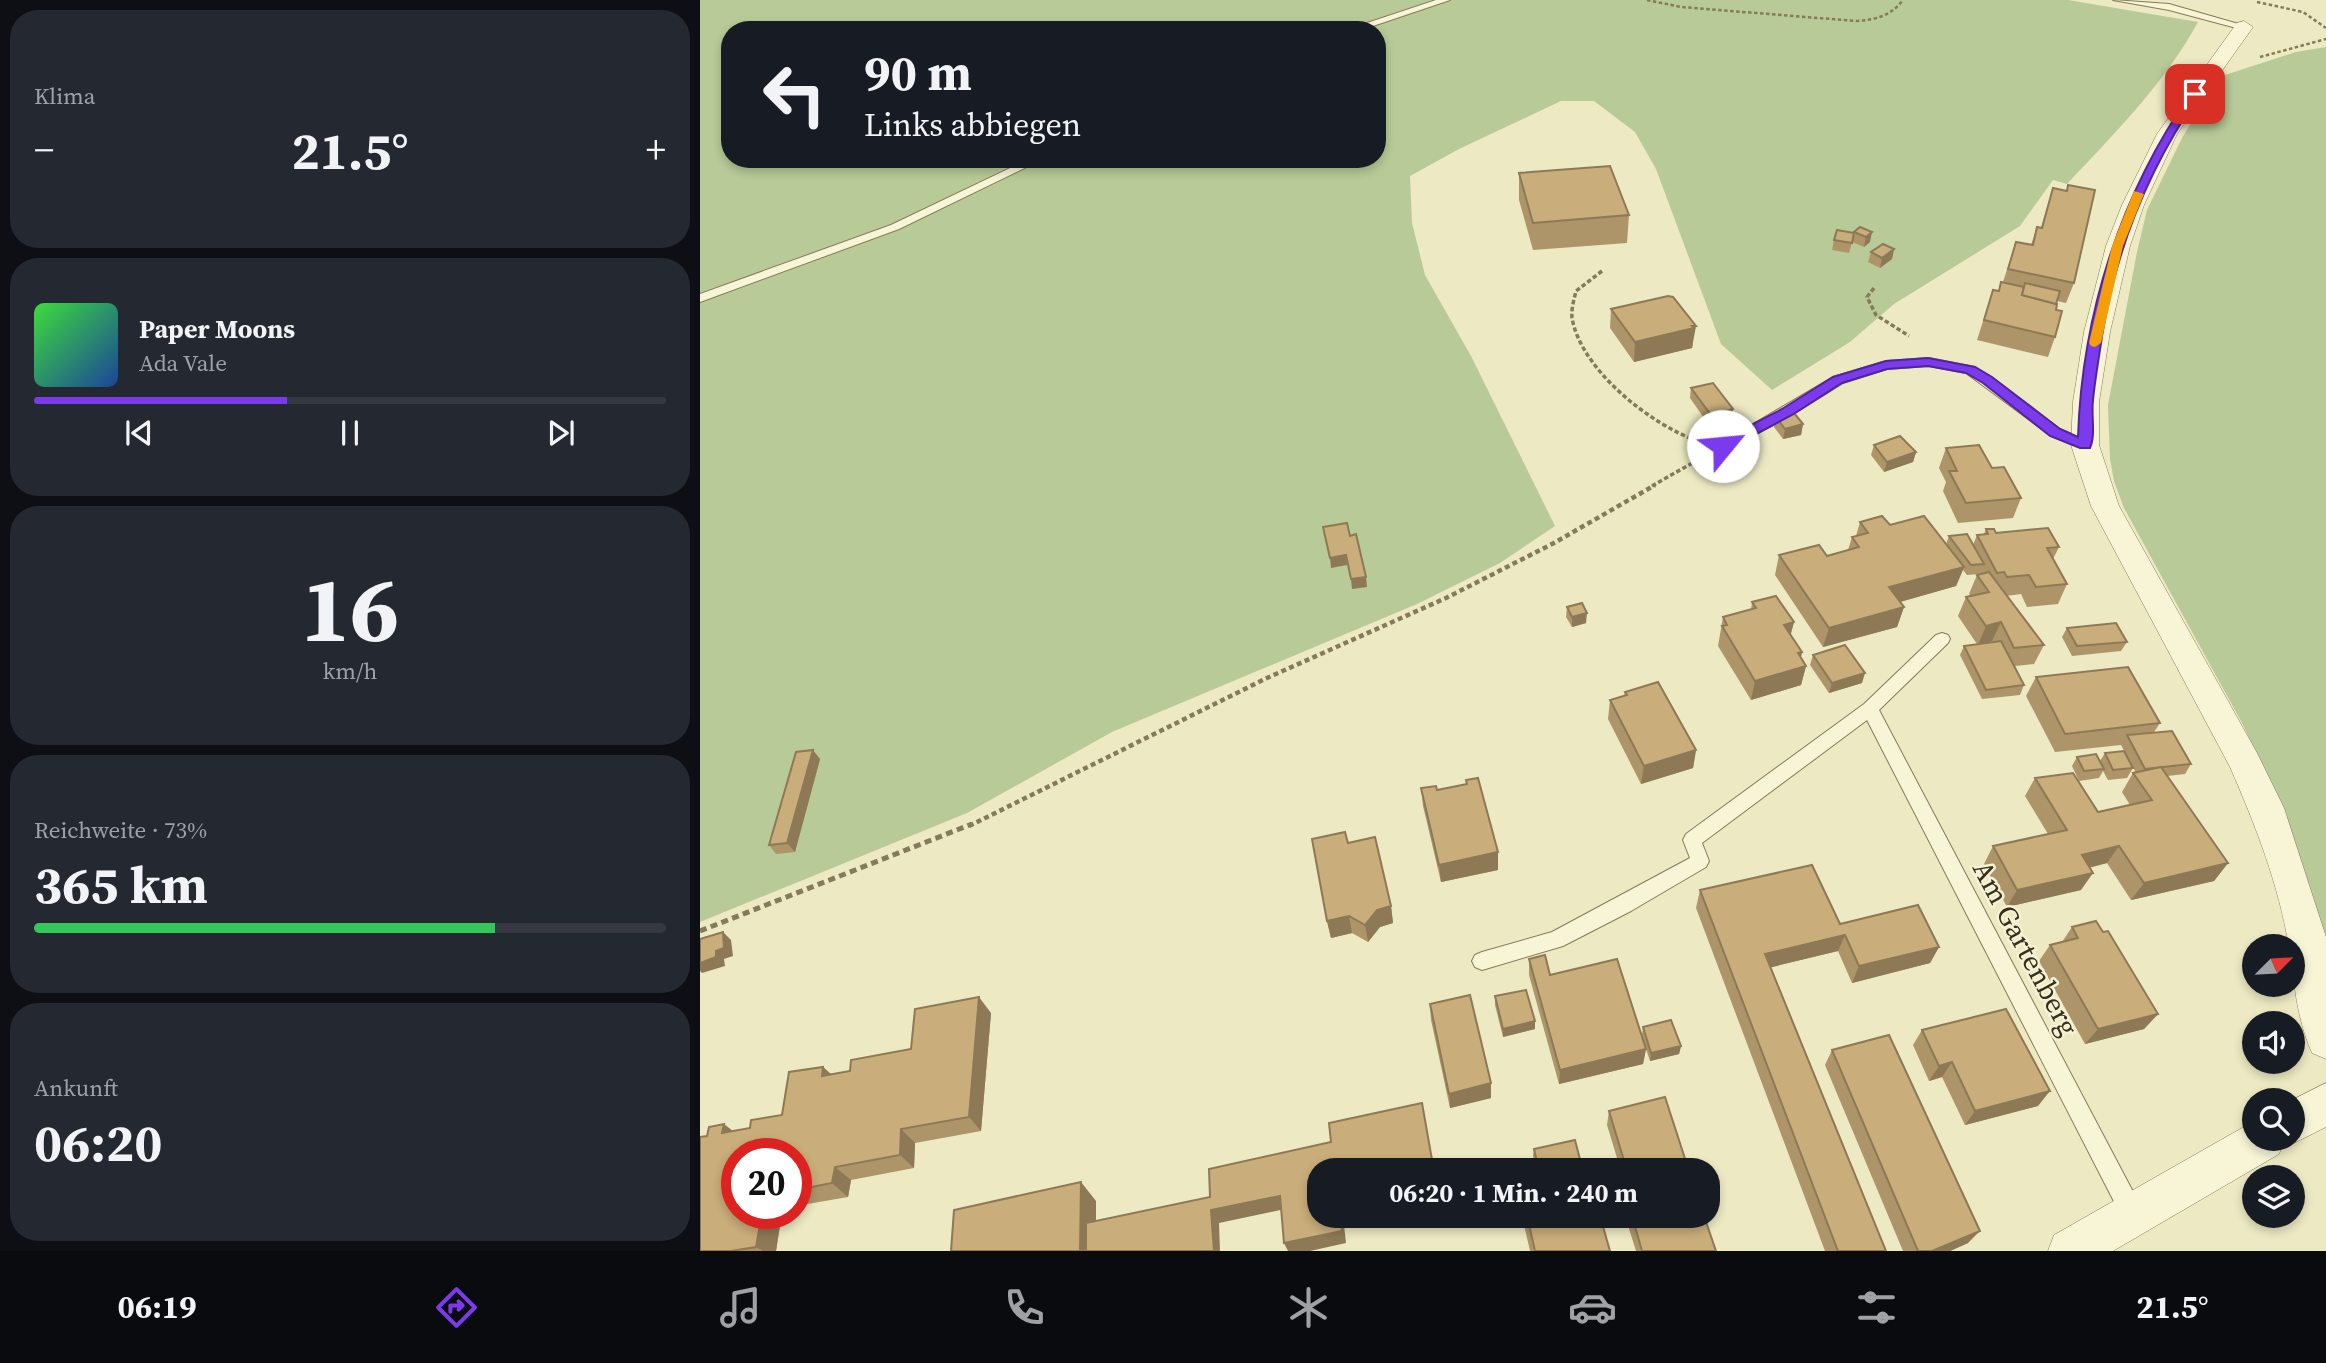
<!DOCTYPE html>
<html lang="de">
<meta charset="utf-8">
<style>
body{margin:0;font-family:"Source Serif 4",serif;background:#242831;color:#f1f3f6;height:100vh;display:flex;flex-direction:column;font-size:26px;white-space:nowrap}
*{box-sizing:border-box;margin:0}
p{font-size:23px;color:#9ea1a6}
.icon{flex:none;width:38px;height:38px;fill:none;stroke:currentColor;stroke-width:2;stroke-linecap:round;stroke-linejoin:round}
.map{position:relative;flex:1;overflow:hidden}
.sheet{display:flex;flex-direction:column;gap:10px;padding:10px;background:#0d0f14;width:700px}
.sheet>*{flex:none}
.top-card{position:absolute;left:21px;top:21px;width:665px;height:147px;border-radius:28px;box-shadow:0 4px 10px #0003;background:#171b24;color:#f1f3f6;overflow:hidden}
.needle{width:46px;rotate:66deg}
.tools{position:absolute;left:1542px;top:934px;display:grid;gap:14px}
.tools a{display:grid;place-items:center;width:63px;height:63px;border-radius:50%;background:#171b24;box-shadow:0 4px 10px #0003;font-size:35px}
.speed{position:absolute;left:21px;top:1138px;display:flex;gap:14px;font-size:35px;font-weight:700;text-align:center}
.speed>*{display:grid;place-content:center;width:91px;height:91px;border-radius:50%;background:#171b24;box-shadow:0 4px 10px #0003;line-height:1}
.speed .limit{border:10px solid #d22;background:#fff;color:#111}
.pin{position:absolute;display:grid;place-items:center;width:60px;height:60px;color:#fff;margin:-30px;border-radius:14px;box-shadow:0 4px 10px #0006}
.me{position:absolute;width:77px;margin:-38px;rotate:62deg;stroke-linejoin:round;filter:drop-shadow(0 0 5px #0008)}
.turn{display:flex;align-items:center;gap:24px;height:147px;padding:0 28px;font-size:32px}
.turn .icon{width:91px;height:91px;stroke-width:2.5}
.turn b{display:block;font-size:49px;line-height:60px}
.big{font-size:52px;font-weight:700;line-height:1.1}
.sheet .tile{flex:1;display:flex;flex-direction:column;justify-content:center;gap:10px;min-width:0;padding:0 24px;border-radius:28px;background:#242831}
.sheet .dial{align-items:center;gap:0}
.dial b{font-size:91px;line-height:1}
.song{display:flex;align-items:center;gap:21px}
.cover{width:84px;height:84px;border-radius:10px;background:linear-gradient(135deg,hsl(120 70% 55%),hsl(220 70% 35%))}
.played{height:7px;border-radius:4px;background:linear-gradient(90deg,#7c3aed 40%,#363941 40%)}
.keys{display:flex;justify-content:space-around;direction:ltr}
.heat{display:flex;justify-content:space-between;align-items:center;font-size:38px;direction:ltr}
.charge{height:10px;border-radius:5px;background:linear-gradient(90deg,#34c759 73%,#363941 0)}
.trip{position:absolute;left:607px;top:1158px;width:413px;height:70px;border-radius:28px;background:#171b24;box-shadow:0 4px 10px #0003;font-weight:700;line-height:70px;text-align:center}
.dock{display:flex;height:112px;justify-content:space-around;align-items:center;background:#090b0e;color:#9ea1a6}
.dock .icon{width:49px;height:49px}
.dock .on{color:#7c3aed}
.dock b{font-size:32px;color:#f1f3f6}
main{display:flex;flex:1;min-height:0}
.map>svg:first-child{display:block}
</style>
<main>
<section class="sheet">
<div class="tile"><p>Klima</p>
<div class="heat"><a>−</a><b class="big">21.5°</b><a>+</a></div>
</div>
<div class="tile">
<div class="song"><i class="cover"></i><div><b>Paper Moons</b><p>Ada Vale</p></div></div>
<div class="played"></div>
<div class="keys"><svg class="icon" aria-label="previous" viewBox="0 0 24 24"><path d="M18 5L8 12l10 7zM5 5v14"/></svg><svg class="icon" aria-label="pause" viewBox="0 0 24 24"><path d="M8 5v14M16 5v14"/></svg><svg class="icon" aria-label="next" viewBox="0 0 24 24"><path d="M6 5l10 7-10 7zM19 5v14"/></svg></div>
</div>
<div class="tile dial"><b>16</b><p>km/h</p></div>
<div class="tile"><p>Reichweite · 73%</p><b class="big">365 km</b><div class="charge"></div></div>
<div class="tile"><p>Ankunft</p><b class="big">06:20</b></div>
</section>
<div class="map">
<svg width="1626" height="1251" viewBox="0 0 1626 1251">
<rect width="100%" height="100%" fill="#ece9c3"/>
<g fill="#b8ca97" fill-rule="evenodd">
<path d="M0 0H1368L1498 22C1465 83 1414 134 1367 184L1353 180 1320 226 1194 304 1150 342 1072 390 1021 344 956 169 935 132 894 101H861L759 149 710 176 712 223 725 275 771 356 855 526 800 563 717 604 412 732 267 813 0 922ZM30 30H677V159H30Z"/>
<path d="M1626 47V963L1586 814 1542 723 1424 508 1414 481 1410 459 1408 405 1437 252 1447 210 1482 138 1519 77 1596 52Z"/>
</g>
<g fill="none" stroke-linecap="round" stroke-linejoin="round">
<defs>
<g id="lane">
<path d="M736 0H750L661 30H646Z"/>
<path d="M1413 0 1469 4 1549 27 1544 30 1469 10Z"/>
<path d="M329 159H343L199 229 0 302V294L191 225Z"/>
<path d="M1229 358 1275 367 1360 429 1390 442 1392 445 1385 450 1350 435 1266 373 1229 366 1187 369 1143 383 1092 415 1028 449 1023 451 1016 446 1133 377 1186 361Z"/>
<path d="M1242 633 1248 635 1250 639 1248 643 1179 710 1440 1205 1443 1213 1440 1221 1432 1224 1424 1221 1167 720 1002 843 1009 861 1006 867 931 911 863 946 782 970 775 967 772 961 775 955 782 952 852 932 990 858 983 840 986 834 1164 704 1236 635Z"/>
</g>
<g id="street">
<path d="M1544 21 1553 27 1477 134 1444 205 1430 246 1410 332 1399 402V445L1419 506 1557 753 1584 808 1626 937V1059L1612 1053C1598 1022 1592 980 1592 947H1589C1579 885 1555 824 1530 767L1391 506 1371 445 1373 402 1384 332 1406 246 1422 205 1457 134 1537 23Z"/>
<path d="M1626 1083V1127L1592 1144 1584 1141 1579 1154 1413 1251H1348L1354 1235 1549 1124 1554 1122V1139H1592V1101H1590Z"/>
</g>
</defs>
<use href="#lane" stroke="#857b5a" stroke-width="2"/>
<use href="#street" stroke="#857b5a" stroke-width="1"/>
<g stroke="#857b5a" stroke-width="2.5" stroke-dasharray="3.5 2.5" stroke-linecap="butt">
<path d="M947 0 981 7 1156 21C1175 20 1191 16 1203 0"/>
<path d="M1557 2 1603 12 1626 28"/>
<path d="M1560 57 1626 39"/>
</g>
<g stroke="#857b5a" stroke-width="3.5" stroke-dasharray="4.5 2.5" stroke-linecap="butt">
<path d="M902 271 876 291C874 300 871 309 872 318 881 370 951 425 998 441"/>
<path d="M1174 288 1167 297 1176 315 1209 336"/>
<path d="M952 486 1001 458"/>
</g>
<path stroke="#857b5a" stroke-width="4.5" stroke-dasharray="5 3.5" stroke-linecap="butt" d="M269 826 567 678 746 598 854 543 955 485"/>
<path stroke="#857b5a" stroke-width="5" stroke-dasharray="7 4.5" stroke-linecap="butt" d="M0 931 272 824"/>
<use href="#lane" fill="#f7f5d6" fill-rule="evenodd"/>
<use href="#street" fill="#f7f5d6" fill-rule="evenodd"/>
</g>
<g fill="#ad9569">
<path d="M819 173 929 215 927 243 833 250 819 200Z"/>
<path d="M1353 188 1374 283 1366 303 1357 301 1355 337 1348 357 1277 340 1293 290 1298 291 1303 282 1316 242 1331 245 1337 227 1341 228Z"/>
<path d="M1160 227 1170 242 1164 247 1152 242 1153 239 1149 253 1132 250 1134 240 1154 233Z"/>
<path d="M1194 249 1192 259 1180 268 1168 262 1171 252Z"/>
<path d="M911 309 993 345 992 348 934 362 910 328Z"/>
<path d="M991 388 1031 419 1009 425 990 398Z"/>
<path d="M1076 417 1103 424 1101 435 1083 439 1074 427Z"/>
<path d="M1174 445 1216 452 1213 462 1184 472 1171 455Z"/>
<path d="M1246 448 1292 468 1321 498 1313 518 1258 523 1243 491 1246 482 1239 468Z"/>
<path d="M1160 522 1190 525 1246 544 1249 536 1273 545 1277 535 1284 534 1286 529 1296 533 1359 547 1353 559 1367 584 1358 604 1327 607 1321 594 1306 596 1344 645 1334 664 1315 666 1324 685 1320 695 1282 699 1260 655 1264 646 1277 644 1258 616 1266 597 1271 596 1269 594 1277 575 1280 574 1267 575 1263 570 1256 586 1200 602 1204 607 1197 627 1123 647 1075 575 1079 555 1127 556 1148 550 1152 537 1156 536Z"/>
<path d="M1052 602 1094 622 1090 635 1102 652 1101 657 1106 666 1101 685 1051 700 1018 646 1023 617 1051 610Z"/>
<path d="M867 607 886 623 872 627 866 617Z"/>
<path d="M1367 628 1427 642 1421 651 1372 656 1362 637Z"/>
<path d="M1113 655 1162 683 1129 693 1110 665Z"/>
<path d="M1336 677 1460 723 1454 732 1491 764 1485 774 1467 776 1528 863 1514 881 1431 900 1407 863 1389 868 1381 890 1307 907 1284 864 1293 846 1348 834 1325 796 1335 778 1398 812 1430 805 1422 792 1433 773H1436L1421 745 1355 752 1326 696Z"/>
<path d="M925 692 996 750 993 768 941 784 908 719 910 700 924 696Z"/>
<path d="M1405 753 1433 768 1427 778 1408 780 1403 771 1399 778 1379 781 1372 766 1377 757 1400 761Z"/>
<path d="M120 759 95 852 76 854 69 845Z"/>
<path d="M766 780 798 852V870L741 882 723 806 721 788 737 790 766 784Z"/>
<path d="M648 843 691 906 693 923 680 927 668 942 652 933 631 938 627 921Z"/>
<path d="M1000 890 1239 947 1230 963 1152 983 1138 951 1071 967 1186 1251H1125L996 908Z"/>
<path d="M1372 927 1458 1014 1444 1029 1385 1044 1339 961 1350 945 1362 942Z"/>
<path d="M829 959 850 975 942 1035 943 1027 981 1046 979 1054 950 1061 946 1049 943 1064 859 1084 829 975Z"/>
<path d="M795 996 835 1029 803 1037 795 1005Z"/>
<path d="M730 1004 791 1083V1098L750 1108 731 1020Z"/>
<path d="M291 1013 281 1131 215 1143 214 1168 151 1180 148 1197 96 1206V1153L37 1213H82L76 1251H0L33 1131 50 1128 82 1115 123 1067 131 1074 150 1071 211 1049Z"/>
<path d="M1222 1030 1338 1106 1265 1125 1242 1077 1229 1081 1213 1045Z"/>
<path d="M1132 1050 1268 1243 1250 1251H1203L1125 1065Z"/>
<path d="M909 1111 989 1171H921L907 1125Z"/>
<path d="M834 1149 883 1171H837L833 1156Z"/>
<path d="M824 1216H900L910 1251H830L824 1225Z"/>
<path d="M925 1216H1004L1016 1251H936Z"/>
</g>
<g fill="#8d7955">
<path d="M1172 232 1170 242 1164 247 1166 237Z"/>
<path d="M1194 249 1192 259 1180 268 1182 258Z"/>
<path d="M996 326 992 348 934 362 935 342Z"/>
<path d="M1033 409 1031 419 1009 425 1011 415Z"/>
<path d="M1103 424 1101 435 1083 439 1085 429Z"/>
<path d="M1216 452 1213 462 1184 472 1187 462Z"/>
<path d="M646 555 647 565 631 568 630 558Z"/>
<path d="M1264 567 1256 586 1182 607 1189 587Z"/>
<path d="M666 577 667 587 652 589 651 579Z"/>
<path d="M1204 607 1197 627 1123 647 1129 628Z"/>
<path d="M887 613 886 623 872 627V617Z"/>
<path d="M1094 622 1089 641 1084 625Z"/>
<path d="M1301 622 1292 641 1278 645 1286 626Z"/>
<path d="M1102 652 1098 669 1106 666 1101 685 1051 700 1055 681 1098 653Z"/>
<path d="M1165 673 1162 683 1129 693 1132 683Z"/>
<path d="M113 750 120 759 95 852 87 843Z"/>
<path d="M996 750 993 768 941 784 944 766Z"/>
<path d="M1419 846 1407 863 1370 872 1382 855Z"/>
<path d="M798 852V870L741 882 739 865Z"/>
<path d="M1528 863 1514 881 1431 900 1444 883Z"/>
<path d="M1393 873 1381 890 1307 907 1317 890Z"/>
<path d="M691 906 693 923 680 927 668 942 665 925 677 910Z"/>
<path d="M649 916 652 933 631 938 627 921Z"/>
<path d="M23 932 31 940 33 956 24 959 25 966 2 973 0 971V963L16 951Z"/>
<path d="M1145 935 1138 951 1060 970 1065 954Z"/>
<path d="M1239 947 1230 963 1152 983 1159 966Z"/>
<path d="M279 997 291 1013 281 1131 269 1117Z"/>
<path d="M1458 1014 1444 1029 1385 1044 1398 1029Z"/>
<path d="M835 1021V1029L803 1037V1029Z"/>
<path d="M981 1046 979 1054 950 1061 951 1053Z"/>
<path d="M946 1049 943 1064 859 1084 860 1070Z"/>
<path d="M1252 1062 1242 1077 1229 1081 1239 1066Z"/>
<path d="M123 1067 139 1082 122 1076Z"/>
<path d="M791 1083V1098L750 1108 749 1094Z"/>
<path d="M1350 1091 1338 1106 1265 1125 1275 1111Z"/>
<path d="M24 1124 42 1138 22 1133Z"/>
<path d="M201 1129 215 1143 214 1168 200 1155Z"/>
<path d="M941 1160 938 1171H924L925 1164Z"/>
<path d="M135 1167 151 1180 148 1197 132 1183Z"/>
<path d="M381 1182 396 1201V1251H380Z"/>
<path d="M580 1196 585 1209 519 1223 520 1251H514L511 1210Z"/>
<path d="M62 1213H82L76 1251H63L56 1247Z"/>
<path d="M640 1216H643L646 1243 610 1251H588L584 1243Z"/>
<path d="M1280 1231 1268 1243 1250 1251H1232Z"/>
</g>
<g fill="#c9ad7a" stroke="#8d7955" stroke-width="2">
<path d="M910 166 929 215 833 223 819 173Z"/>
<path d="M1368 185 1395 190 1374 283 1308 269 1316 242 1333 245 1337 227 1342 228 1353 188 1367 191Z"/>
<path d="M1160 227 1172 232 1166 237 1154 232Z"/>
<path d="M1137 230 1154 233 1152 243 1134 240Z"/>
<path d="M1183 244 1194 249 1182 258 1171 252Z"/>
<path d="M1301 282 1324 287 1322 295 1357 304 1356 310 1362 311 1355 337 1284 320 1293 290 1299 291Z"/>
<path d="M1325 283 1360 291 1356 304 1322 295Z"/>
<path d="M968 296 973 297 996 326H992L994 328 935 342 911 309Z"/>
<path d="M1013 383 1033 409 1011 415 991 388Z"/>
<path d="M1094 413 1103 424 1085 429 1076 417Z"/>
<path d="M1200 436 1216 452 1187 462 1174 445Z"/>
<path d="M1279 445 1292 468 1304 467 1321 498 1266 503 1249 471H1257L1246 448Z"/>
<path d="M1182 516 1190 525 1224 516 1264 567 1189 587 1204 607 1129 628 1079 555 1119 545 1127 556 1159 547 1152 537 1168 533 1160 522Z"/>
<path d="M647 523 650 536 656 534 666 577 651 579 646 555 630 558 623 527Z"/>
<path d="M1348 528 1359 547 1347 548 1367 584 1336 587 1329 575 1307 577 1304 572 1297 573 1277 535 1288 534 1286 529H1294L1296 533Z"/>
<path d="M1267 534 1284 564 1271 565 1249 536Z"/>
<path d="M1289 572 1344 645 1314 648 1301 622 1286 626 1266 597 1289 592 1277 575Z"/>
<path d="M1076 596 1094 622 1084 625 1102 652 1098 653 1106 666 1055 681 1022 626 1027 625 1023 617 1056 608 1052 602Z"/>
<path d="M882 603 887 613 872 617 867 607Z"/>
<path d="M1416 623 1427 642 1377 646 1367 628Z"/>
<path d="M1301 641 1324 685 1286 690 1264 646Z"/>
<path d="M1145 645 1165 673 1132 683 1113 655Z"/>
<path d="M1428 667 1460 723 1365 734 1336 677Z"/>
<path d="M958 682 996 750 944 766 910 700 927 695 925 692Z"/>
<path d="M1472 731 1491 764 1445 769 1427 735Z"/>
<path d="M113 750 87 843 69 845 96 752Z"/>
<path d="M1424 751 1433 768 1413 770 1405 753Z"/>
<path d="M1396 754 1404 769 1384 771 1377 757Z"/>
<path d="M1461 767 1528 863 1444 883 1419 846 1382 855 1393 873 1317 890 1293 846 1367 830 1335 778 1373 773 1398 812 1452 800 1433 773Z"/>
<path d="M778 778 798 852 739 865 721 788 736 786 737 790 767 784 766 780Z"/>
<path d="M645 832 648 843 675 837 691 906 677 910 665 925 649 916 627 921 612 839Z"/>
<path d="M1112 865 1140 924 1218 905 1239 947 1159 966 1145 935 1065 954 1186 1251H1138L1000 890Z"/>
<path d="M1396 921 1403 932 1408 931 1458 1014 1398 1029 1350 945 1378 938 1372 927Z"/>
<path d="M23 932 24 948 16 951V957L0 963V939Z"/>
<path d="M845 955 850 975 917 959 946 1049 860 1070 829 959Z"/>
<path d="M826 990 835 1021 803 1029 795 996Z"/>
<path d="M770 995 791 1083 749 1094 730 1004Z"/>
<path d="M279 997 269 1117 201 1129 200 1155 135 1167 132 1183 96 1190V1153H37V1213H62L56 1247 31 1251H0V1137L7 1136 9 1127 24 1124 22 1133 50 1128 51 1120 82 1115 89 1072 123 1067 122 1076 150 1071 151 1060 211 1049 215 1009Z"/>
<path d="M1306 1009 1350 1091 1275 1111 1252 1062 1239 1066 1222 1030Z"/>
<path d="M971 1020 981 1046 951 1053 943 1027Z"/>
<path d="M1189 1035 1280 1231 1232 1251H1218L1132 1050Z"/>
<path d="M965 1097 989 1171H944L941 1160 925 1164 909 1111Z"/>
<path d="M722 1103 734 1171H620V1216H640L642 1231 584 1243 580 1196 511 1210 514 1251H386V1223L510 1197 509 1169 631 1142 629 1123Z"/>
<path d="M875 1140 883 1171H839L834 1149Z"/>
<path d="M381 1182 380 1251H250H251L254 1210Z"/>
<path d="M827 1216H900L910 1251H835Z"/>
<path d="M932 1216H1004L1016 1251H942Z"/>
</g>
<path fill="#7c3aed" stroke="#51269a" stroke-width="2" d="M1492 92 1500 94C1450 166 1416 249 1402 336 1399 358 1395 379 1393 400 1391 415 1396 435 1390 448H1380L1350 436 1283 383 1266 373 1228 366 1187 369 1142 383 1092 415 1028 449H1018V442L1082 409 1133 377 1186 361 1228 358 1275 367 1292 377 1360 429 1378 437C1382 314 1421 192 1492 92Z"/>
<path fill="#f59e0b" d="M1434 191 1444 194 1423 246 1401 343 1395 347 1391 346 1389 343 1412 246Z"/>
<g text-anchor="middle" stroke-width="5" stroke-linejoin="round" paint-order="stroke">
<g font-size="28" fill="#362f1e" stroke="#f4f2d2">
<text transform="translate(1326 948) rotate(62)" y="10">Am Gartenberg</text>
</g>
</g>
</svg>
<div class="tools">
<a><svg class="needle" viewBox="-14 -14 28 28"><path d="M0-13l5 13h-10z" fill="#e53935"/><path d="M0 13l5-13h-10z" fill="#9ea1a6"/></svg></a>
<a><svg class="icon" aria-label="sound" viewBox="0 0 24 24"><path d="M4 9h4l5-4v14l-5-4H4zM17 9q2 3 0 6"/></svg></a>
<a><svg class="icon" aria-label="search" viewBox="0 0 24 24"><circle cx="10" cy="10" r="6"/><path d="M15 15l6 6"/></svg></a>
<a><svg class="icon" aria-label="layers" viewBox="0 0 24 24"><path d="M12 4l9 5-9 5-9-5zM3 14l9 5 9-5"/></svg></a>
</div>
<div class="speed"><div class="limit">20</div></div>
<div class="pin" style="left:1495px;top:94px;background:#d93025"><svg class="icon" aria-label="arrive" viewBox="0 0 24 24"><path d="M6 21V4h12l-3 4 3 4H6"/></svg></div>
<svg class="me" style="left:1023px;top:446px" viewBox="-20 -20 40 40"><circle r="19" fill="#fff"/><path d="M0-13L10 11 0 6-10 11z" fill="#7c3aed"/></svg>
<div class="trip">06:20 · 1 Min. · 240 m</div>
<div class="top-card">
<div class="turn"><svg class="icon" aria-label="left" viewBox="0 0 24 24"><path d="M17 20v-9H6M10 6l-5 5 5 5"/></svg><div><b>90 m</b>Links abbiegen</div></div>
</div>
</div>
</main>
<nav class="dock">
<b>06:19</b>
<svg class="icon on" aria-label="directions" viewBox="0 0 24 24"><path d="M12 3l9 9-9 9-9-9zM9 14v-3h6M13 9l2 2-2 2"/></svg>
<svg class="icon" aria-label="music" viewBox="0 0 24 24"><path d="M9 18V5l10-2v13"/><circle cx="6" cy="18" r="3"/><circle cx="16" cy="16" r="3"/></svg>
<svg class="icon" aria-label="phone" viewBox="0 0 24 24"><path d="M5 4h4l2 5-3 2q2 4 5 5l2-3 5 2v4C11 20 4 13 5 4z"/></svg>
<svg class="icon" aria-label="climate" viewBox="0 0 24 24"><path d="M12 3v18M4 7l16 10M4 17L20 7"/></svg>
<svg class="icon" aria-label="car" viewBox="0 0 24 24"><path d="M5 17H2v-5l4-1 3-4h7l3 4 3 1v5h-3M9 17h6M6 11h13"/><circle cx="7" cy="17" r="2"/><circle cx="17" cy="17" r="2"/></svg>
<svg class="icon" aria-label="filters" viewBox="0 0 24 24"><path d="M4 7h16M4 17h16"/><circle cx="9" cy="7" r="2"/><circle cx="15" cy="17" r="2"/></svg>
<b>21.5°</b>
</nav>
